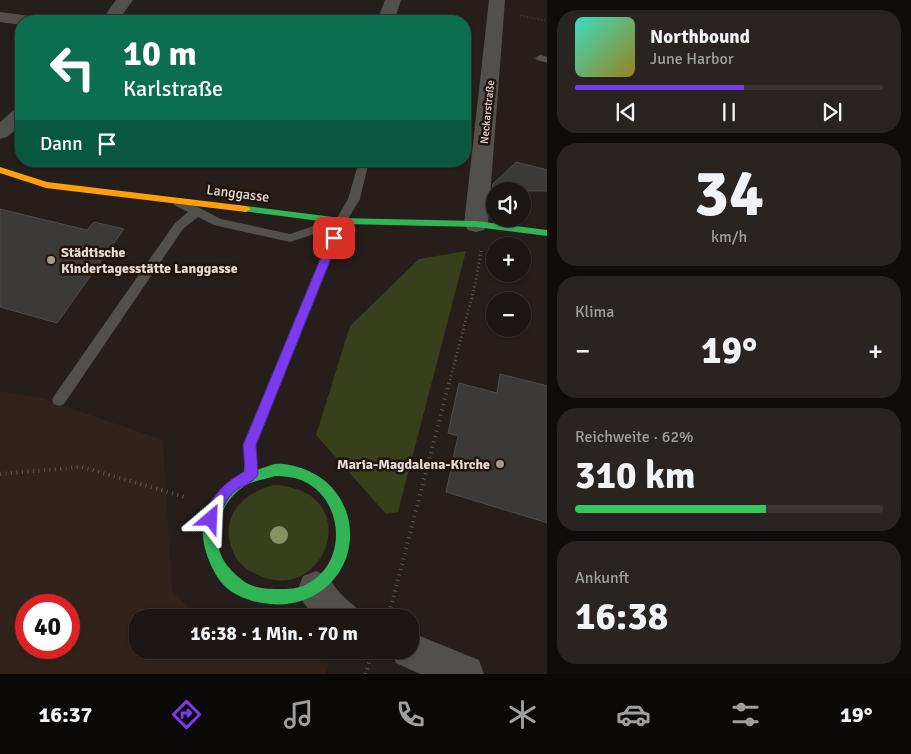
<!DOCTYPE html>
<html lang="de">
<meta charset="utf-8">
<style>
body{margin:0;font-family:Signika,sans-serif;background:#292322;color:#f1f3f6;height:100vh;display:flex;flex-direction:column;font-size:19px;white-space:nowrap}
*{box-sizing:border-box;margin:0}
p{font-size:16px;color:#a09fa0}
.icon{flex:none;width:28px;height:28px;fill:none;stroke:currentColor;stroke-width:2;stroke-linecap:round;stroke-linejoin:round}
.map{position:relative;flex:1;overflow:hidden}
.side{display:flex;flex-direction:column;gap:10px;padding:10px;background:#0f0c0b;width:364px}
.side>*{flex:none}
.banner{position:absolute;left:15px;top:15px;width:456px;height:152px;border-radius:20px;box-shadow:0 1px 4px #0004,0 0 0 1px #3a3534;background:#0b6e4f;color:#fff;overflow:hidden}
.buttons{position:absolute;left:486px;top:182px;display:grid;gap:10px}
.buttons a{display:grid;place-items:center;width:45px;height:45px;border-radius:50%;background:#1c1614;box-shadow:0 1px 4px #0004,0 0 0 1px #3a3534;font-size:25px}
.speed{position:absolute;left:15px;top:594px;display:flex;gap:10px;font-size:25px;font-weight:700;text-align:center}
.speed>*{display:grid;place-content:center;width:65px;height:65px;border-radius:50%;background:#1c1614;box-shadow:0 1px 4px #0004,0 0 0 1px #3a3534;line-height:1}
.speed .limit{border:8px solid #d22;background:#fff;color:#111}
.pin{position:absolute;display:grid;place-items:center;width:42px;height:42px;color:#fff;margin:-21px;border-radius:10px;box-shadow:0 2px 8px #0006}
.me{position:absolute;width:55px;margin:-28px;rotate:26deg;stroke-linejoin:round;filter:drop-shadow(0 0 4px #0008)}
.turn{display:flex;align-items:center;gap:18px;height:105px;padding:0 25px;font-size:22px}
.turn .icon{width:65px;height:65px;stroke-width:2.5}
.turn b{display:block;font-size:35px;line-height:42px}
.then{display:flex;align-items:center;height:48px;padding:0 25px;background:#0003;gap:10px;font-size:19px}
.big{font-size:38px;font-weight:700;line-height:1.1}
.side .tile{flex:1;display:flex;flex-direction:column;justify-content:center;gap:8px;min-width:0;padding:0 18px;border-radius:20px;background:#292322}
.side .dial{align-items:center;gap:0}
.dial b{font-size:65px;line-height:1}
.song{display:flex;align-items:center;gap:15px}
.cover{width:60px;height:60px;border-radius:8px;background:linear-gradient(135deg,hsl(170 70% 55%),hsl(50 70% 35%))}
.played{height:5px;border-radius:2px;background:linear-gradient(90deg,#7c3aed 55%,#3a3534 55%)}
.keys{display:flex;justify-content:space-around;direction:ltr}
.heat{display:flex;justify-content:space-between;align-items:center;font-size:28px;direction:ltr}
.charge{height:8px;border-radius:4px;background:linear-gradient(90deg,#34c759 62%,#3a3534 0)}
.trip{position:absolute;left:129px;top:609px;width:290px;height:50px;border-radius:20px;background:#1c1614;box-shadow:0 1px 4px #0004,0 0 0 1px #3a3534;font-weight:700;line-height:50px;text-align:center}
.tabs{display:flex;height:80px;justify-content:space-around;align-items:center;background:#0b0908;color:#a09fa0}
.tabs .icon{width:35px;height:35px}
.tabs .on{color:#7c3aed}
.tabs b{font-size:22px;color:#f1f3f6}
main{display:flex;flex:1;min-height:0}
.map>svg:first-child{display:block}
</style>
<main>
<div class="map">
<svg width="548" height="674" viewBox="0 0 548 674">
<rect width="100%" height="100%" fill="#251e1a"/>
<path fill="#32221c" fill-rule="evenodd" d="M0 391 41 398 163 440 172 590 197 617 138 618V650H275L329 663 326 674H0ZM26 605H69V648H26Z"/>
<g fill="#373f1d">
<path d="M466 251 398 512 386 514 316 435 350 326 419 259Z"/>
<path d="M274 485C368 490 326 607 258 575 249 571 240 565 235 556 217 520 239 494 274 485Z"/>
</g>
<g fill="#3c3939" stroke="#4e4b4c">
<path d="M516 162 548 170V191H492L493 184Z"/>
<path d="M0 209 87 230 94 222 124 229 57 323 0 307Z"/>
<path d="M500 374 548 386V523L446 492 458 436 448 433 459 383 497 393Z"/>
</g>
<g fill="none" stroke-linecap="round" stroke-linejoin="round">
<path stroke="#5b5856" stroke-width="2" stroke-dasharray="0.5 2.5" stroke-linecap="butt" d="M521 16 548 21"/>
<path stroke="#5b5856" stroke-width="3" stroke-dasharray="1 3" stroke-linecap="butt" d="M449 384 475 285 481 251"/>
<g stroke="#5b5856" stroke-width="4" stroke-dasharray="1 4.5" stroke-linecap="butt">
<path d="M0 474 82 467 185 497"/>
<path d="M388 618 449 383"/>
<path d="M365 674 373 651"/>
</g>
<g fill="#524f4d" fill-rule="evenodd">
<path d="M540 55 548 57V63L537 60 535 58Z"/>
<path d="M359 161H369L360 199 345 224 290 242 214 225 198 217 183 229 64 404 59 406 54 404 52 400 54 396 175 223 188 212 174 205V199H182L221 219 290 234 337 218 348 199Z"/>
</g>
<g fill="#524f4d" fill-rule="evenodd">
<path d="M116 0H133L118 21H101Z"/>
<path d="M385 0H401L394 21H377Z"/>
<path d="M489 0H505L488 224 484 230 476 232 468 230 464 224Z"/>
<path d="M0 12 38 17 41 21H21V25L0 22Z"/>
<path d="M21 108V125L7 137 0 139V122L14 110Z"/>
<path d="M316 571C333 578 332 586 345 598 354 607 356 604 362 618H315L303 602 298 589 303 576Z"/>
<path d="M410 632 479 660 484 674H420L396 663 390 650H410Z"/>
</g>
<path fill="#30b455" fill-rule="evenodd" d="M246 206 341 218 476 221 548 230V236L476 227 345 224 256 445 257 470C263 468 270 465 275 464 284 463 294 466 301 468 367 490 366 580 301 601 279 608 251 604 232 592 220 584 213 571 208 558 204 547 201 533 204 521 206 515 210 509 212 504 218 491 231 479 244 474V445L335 223 243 211 241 209ZM275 476C284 476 293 477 301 480 344 497 349 563 307 584 298 589 288 589 278 589 256 589 246 586 231 570 206 544 217 503 246 485 254 481 266 479 275 476Z"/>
<path fill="#ff9f0a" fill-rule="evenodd" d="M0 167 47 182 246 206 251 209 246 212 46 188 0 173Z"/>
</g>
<circle fill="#879263" cx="279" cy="535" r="9"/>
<path fill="#7c3aed" stroke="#51269a" d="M334 235 339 238 256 445 258 474C254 483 243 485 236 490 225 499 221 512 216 524L211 526 206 524 204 519C211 495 224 483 245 471L243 445 329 238Z"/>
<g fill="#a29a95" stroke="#21140c" stroke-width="2">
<circle cx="51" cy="260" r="5"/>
<circle cx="500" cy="464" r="5"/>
</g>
<g text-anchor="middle" stroke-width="5" stroke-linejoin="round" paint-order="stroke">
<g font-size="11" fill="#e6dcd7" stroke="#21140c">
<text transform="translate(487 112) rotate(-84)" y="4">Neckarstraße</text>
</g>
<g font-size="14" fill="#e6dcd7" stroke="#21140c">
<text transform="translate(238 193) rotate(7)" y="5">Langgasse</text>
</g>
<g font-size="14" font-weight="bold" fill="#e6dcd7" stroke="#21140c" text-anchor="start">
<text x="61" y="257">Städtische<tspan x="61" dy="16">Kindertagesstätte Langgasse</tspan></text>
<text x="490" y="469" text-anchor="end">Maria-Magdalena-Kirche</text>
</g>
</g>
</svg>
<div class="buttons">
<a><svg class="icon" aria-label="sound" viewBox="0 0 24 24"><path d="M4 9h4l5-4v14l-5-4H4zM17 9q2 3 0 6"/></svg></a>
<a>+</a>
<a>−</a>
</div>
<div class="speed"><div class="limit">40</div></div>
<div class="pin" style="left:334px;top:238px;background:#d93025"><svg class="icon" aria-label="arrive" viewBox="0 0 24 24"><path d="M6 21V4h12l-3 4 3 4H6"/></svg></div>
<svg class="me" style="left:211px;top:519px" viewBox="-20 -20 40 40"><path d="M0-17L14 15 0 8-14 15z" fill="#7c3aed" stroke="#fff" stroke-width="4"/></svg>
<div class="trip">16:38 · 1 Min. · 70 m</div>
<div class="banner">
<div class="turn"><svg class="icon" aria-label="left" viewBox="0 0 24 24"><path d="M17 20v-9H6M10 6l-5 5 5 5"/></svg><div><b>10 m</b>Karlstraße</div></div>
<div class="then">Dann<svg class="icon" aria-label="arrive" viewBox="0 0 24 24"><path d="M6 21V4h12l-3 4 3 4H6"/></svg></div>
</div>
</div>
<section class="side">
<div class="tile">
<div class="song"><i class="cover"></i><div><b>Northbound</b><p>June Harbor</p></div></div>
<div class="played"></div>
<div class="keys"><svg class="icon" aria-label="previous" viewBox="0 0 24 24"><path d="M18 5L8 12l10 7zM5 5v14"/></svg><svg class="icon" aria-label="pause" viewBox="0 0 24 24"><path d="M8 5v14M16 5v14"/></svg><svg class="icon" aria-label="next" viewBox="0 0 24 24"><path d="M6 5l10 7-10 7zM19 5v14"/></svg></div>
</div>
<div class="tile dial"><b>34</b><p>km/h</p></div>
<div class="tile"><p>Klima</p>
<div class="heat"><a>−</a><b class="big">19°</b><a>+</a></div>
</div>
<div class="tile"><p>Reichweite · 62%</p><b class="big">310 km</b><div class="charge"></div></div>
<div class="tile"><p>Ankunft</p><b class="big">16:38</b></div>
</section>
</main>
<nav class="tabs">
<b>16:37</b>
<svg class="icon on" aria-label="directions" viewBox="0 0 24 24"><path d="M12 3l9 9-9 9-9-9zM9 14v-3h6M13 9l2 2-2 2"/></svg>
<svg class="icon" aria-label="music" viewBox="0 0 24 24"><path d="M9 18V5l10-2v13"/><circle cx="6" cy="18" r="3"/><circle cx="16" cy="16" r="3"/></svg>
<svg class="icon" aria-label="phone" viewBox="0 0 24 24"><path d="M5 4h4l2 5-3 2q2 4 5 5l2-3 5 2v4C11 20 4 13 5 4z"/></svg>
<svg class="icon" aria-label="climate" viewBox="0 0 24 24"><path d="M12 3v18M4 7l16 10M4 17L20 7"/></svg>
<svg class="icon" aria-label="car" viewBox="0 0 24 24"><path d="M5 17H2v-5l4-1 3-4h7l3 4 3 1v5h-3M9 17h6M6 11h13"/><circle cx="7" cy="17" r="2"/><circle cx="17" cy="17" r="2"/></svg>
<svg class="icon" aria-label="filters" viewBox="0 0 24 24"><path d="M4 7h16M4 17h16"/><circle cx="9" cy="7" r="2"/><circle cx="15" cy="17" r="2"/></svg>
<b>19°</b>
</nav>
